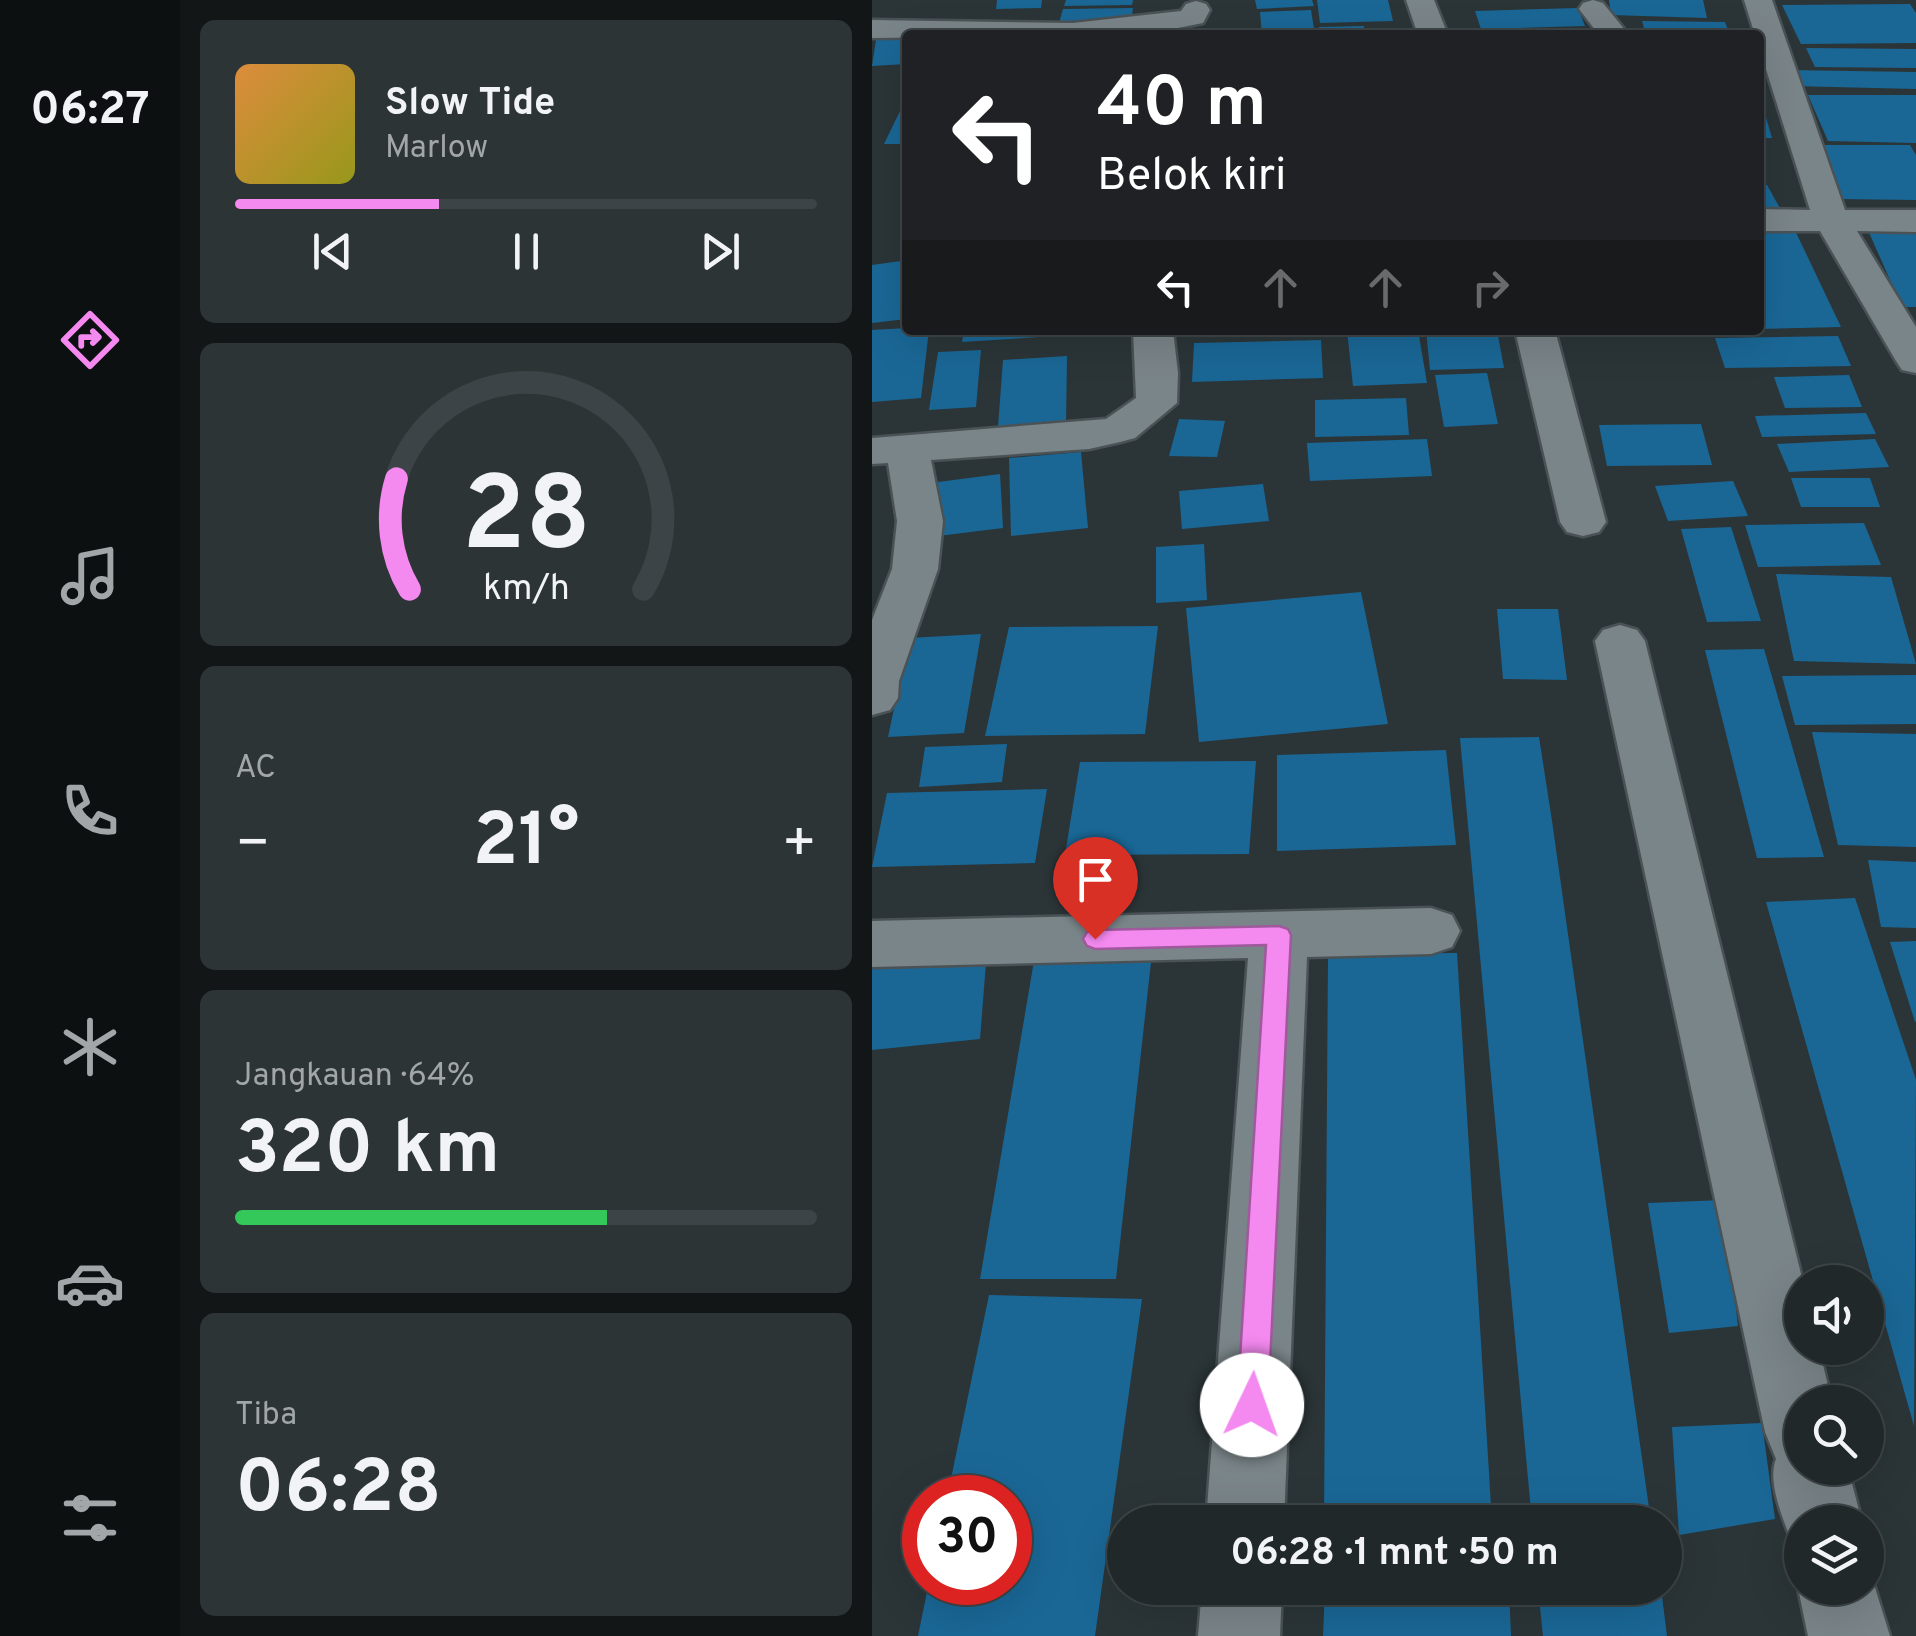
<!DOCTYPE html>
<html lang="id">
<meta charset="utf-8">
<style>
body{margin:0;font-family:Overpass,sans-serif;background:#2d3436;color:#f1f3f6;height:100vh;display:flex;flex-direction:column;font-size:38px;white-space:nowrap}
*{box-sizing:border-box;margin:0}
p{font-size:32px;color:#a2a6a8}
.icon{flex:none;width:55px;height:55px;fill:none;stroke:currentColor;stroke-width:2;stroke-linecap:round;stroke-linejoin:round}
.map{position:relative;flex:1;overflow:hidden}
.sheet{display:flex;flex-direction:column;gap:20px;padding:20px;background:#121617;width:692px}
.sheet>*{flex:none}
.guide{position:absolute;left:30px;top:30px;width:862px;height:305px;border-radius:10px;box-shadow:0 10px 40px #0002,0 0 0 2px #3d4447;background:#202124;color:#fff;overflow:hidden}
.controls{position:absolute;left:912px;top:1265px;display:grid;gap:20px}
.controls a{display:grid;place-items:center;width:100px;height:100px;border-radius:50%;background:#20282a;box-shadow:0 10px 40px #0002,0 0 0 2px #3d4447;font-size:50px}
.speed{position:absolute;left:30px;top:1475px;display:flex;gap:20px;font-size:50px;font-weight:700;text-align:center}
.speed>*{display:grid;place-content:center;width:130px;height:130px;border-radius:50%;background:#20282a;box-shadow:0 10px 40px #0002,0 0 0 2px #3d4447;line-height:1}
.speed .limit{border:15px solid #d22;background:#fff;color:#111}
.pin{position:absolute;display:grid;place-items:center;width:85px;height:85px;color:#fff;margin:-102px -42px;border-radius:50% 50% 50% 0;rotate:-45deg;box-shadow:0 0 10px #0007}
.pin .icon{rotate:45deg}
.me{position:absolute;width:110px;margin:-55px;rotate:3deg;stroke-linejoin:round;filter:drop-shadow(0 0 8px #0008)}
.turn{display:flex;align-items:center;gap:35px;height:210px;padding:0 30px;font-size:45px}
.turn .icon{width:130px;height:130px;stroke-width:2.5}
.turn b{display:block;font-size:70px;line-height:85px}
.lanes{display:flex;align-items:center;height:95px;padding:0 30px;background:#0003;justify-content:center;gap:50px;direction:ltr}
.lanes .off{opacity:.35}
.big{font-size:75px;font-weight:700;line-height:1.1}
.sheet .card{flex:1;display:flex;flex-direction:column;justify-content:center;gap:15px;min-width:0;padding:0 35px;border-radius:15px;background:#2d3436}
.sheet .dial{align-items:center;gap:0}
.dial svg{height:260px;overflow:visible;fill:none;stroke:#3d4447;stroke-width:7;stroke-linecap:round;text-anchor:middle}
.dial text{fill:#f1f3f6;stroke:none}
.song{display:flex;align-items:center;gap:30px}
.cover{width:120px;height:120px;border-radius:15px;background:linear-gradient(135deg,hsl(30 70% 55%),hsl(60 70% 35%))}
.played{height:10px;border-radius:5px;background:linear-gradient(90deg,#f489f0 35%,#3d4447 35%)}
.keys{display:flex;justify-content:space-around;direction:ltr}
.heat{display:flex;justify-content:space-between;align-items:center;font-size:55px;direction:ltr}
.charge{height:15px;border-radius:8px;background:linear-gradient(90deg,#34c759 64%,#3d4447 0)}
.trip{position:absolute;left:235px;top:1505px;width:575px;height:100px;border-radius:50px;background:#20282a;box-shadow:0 10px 40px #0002,0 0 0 2px #3d4447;font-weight:700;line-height:100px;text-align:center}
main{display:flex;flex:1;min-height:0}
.tab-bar{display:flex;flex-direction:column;width:180px;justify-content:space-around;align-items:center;background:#0d1011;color:#a2a6a8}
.tab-bar .icon{width:70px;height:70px}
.tab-bar .active{color:#f489f0}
.tab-bar b{font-size:45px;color:#f1f3f6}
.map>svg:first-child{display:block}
</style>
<main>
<nav class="tab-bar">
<b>06:27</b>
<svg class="icon active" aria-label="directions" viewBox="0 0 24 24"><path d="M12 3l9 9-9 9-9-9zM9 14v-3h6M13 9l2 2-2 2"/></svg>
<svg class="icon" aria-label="music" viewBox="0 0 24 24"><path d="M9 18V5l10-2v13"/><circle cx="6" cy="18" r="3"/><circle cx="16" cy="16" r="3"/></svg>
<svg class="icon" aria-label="phone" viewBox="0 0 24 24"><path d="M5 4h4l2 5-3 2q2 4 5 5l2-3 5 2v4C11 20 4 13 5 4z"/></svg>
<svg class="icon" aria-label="climate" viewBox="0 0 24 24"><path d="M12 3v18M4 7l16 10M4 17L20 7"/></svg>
<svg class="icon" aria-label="car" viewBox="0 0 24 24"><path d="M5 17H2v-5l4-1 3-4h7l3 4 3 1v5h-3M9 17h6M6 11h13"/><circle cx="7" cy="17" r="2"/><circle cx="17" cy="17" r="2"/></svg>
<svg class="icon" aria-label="filters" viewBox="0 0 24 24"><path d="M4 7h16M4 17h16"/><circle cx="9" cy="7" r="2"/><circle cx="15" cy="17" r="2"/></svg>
</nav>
<section class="sheet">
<div class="card">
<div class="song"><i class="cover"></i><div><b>Slow Tide</b><p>Marlow</p></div></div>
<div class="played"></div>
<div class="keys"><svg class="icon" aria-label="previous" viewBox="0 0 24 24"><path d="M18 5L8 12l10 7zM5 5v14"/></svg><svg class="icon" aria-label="pause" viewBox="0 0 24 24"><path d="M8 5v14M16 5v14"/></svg><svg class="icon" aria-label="next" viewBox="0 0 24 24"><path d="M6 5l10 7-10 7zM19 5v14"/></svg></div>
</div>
<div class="card dial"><svg viewBox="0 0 100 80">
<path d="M14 69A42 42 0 1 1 86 69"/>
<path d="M14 69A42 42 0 0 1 10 35" stroke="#f489f0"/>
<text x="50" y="56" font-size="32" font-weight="700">28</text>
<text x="50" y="72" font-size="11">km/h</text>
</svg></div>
<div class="card"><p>AC</p>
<div class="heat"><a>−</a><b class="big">21°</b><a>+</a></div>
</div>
<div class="card"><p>Jangkauan · 64%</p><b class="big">320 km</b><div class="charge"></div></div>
<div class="card"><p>Tiba</p><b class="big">06:28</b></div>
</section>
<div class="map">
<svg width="1044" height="1636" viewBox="0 0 1044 1636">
<rect width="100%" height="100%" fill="#2b3538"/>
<g fill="#1a6796">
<path d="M125 0H170L169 8 124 9Z"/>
<path d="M194 0H261L260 5 192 6Z"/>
<path d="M383 0H440L442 6 385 9Z"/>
<path d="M445 0H516L521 21 448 23Z"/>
<path d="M737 0H831L835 18 739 15Z"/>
<path d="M1038 4 1044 13V43L929 44 910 5Z"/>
<path d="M261 8 259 22 187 23 191 9Z"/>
<path d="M706 8 713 26 609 29 603 11Z"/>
<path d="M439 10 443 35H390L388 12Z"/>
<path d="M770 21 853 22 858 35H774Z"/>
<path d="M492 26 493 35H448L447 27Z"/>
<path d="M385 29 384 35H252L253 30Z"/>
<path d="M35 38V64L0 66 4 40Z"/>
<path d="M934 48 1044 49V68L943 67Z"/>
<path d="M915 70 1044 72V89L920 86Z"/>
<path d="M936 95H1044V143L956 141Z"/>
<path d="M888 101 893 114 900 138H888Z"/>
<path d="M30 107H35V144H12Z"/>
<path d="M943 145H1038L1044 155V200L966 199Z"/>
<path d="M888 184 895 185 909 210 888 209Z"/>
<path d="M919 222 969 327 888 329V223Z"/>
<path d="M995 228H1044V307H1030Z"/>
<path d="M29 261 34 319 0 323V265Z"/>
<path d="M35 328 57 330 49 398 0 402V330Z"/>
<path d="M92 330H199V335L90 342Z"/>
<path d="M475 330H546L555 383 481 386Z"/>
<path d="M554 330H625L632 368 558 370Z"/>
<path d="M966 336 979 366 853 368 843 338Z"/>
<path d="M449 340 451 378 320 382 322 343Z"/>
<path d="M109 350 104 407 57 410 66 352Z"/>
<path d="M195 356 194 423 126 427 131 360Z"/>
<path d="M615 373 626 424 572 427 563 375Z"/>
<path d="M977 375 990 407 913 408 902 377Z"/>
<path d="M534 398 537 435 443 437V400Z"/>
<path d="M994 413 1004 434 890 437 883 416Z"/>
<path d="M307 419 353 421 345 457 297 456Z"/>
<path d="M829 424 840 465 735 466 727 425Z"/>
<path d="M555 439 560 476 438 481 435 443Z"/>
<path d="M1003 439 1017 467 917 472 905 444Z"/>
<path d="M209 452 216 528 139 536 137 458Z"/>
<path d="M128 474 131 528 66 536V482Z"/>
<path d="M919 478H998L1008 507H929Z"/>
<path d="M861 481 876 516 796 521 783 486Z"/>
<path d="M391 484 397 521 310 529 307 491Z"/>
<path d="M992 523 1009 565 886 567 873 525Z"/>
<path d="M859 527 889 621 835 622 809 529Z"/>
<path d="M332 544 335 600 284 603V547Z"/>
<path d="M904 574 1019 577 1044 664 922 661Z"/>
<path d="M489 592 516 724 327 742 314 608Z"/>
<path d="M625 609H686L695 680 631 679Z"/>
<path d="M286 626 273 734 113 736 137 627Z"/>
<path d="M109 634 92 733 16 737 37 638Z"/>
<path d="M892 649 952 857 885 858 833 650Z"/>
<path d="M1044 675V724L923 725 910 676Z"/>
<path d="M940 732 1044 734V847L966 845Z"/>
<path d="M667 737 680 821 779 1522H660L588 738Z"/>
<path d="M135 744 130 782 47 787 53 747Z"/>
<path d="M574 750 584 845 405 851V755Z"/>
<path d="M384 761 377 854 193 855 208 762Z"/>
<path d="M175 789 163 863 0 867 15 793Z"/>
<path d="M996 860 1044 862V928L1009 927Z"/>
<path d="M983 898 1044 1080 1042 1426 894 902Z"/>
<path d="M1044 941V1021L1043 1022 1018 942Z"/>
<path d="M115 950 108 1039 0 1050V961Z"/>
<path d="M280 953 244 1279H108L163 955Z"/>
<path d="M585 953 620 1522H452L456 954Z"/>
<path d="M851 1200 866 1326 797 1333 776 1203Z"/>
<path d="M117 1295 270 1299 223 1636H46L57 1582H138V1498H75Z"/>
<path d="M890 1423 903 1519 807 1535 800 1427Z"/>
<path d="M637 1588 639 1636H451L453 1589Z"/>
<path d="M666 1588H789L795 1636H671Z"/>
</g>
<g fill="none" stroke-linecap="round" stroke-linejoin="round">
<defs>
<g id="minor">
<path d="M534 0H562L576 35H546Z"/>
<path d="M721 0 731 3 757 35H727L707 9 711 3Z"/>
<path d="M872 0H900L973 210H1044V232L985 231 1044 327V373L1030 370 1024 361 948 231H888V209L938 210 888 50V35H883Z"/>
<path d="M324 1 334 4 338 10 331 23 270 35 0 38V20L201 23 309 11 314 4Z"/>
<path d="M261 330H301L306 373 305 403 263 438 248 442 217 449 59 460 71 521 66 569 27 681 26 698 18 710 0 715V620L20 569 25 521 16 463 0 464V438L234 419 264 398Z"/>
<path d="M643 330H683L734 522 727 532 711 536 695 532 688 522Z"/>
<path d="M748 625 765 630 773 641 931 1282 930 1348H947L960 1402H930V1468H976L990 1522H930V1552L923 1550C914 1526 894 1483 904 1459L893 1432 723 641 731 630Z"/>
<path d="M559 908 580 915 588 931 580 947 559 954 435 957 412 1522H334L376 958 0 967V921Z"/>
<path d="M995 1562 1018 1636H936L926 1588 930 1578V1588H995Z"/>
<path d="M330 1588H410L408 1636H326Z"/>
</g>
</defs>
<use href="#minor" stroke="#4a5255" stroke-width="5"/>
<use href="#minor" fill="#7a8589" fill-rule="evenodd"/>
</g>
<path fill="#f489f0" stroke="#9f599c" stroke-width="2.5" d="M407 926 416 929 419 935 396 1405 391 1416 380 1420 369 1416 365 1405 394 945 223 949 215 946 211 939 215 932 223 930Z"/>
</svg>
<div class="controls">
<a><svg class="icon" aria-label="sound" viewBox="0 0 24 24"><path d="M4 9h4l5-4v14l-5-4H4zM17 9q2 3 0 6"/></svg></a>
<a><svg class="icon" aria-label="search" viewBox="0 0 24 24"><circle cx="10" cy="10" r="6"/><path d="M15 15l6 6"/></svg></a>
<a><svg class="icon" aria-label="layers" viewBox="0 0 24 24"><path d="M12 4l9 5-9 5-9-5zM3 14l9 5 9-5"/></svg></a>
</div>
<div class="speed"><div class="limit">30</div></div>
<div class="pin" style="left:223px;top:939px;background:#d93025"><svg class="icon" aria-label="arrive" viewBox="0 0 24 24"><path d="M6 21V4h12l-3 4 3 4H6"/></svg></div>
<svg class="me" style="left:380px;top:1405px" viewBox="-20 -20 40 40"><circle r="19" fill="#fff"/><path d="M0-13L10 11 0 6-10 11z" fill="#f489f0"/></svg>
<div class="trip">06:28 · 1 mnt · 50 m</div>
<div class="guide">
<div class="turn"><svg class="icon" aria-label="left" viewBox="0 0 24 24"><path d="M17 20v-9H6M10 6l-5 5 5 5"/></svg><div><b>40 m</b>Belok kiri</div></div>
<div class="lanes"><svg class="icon" aria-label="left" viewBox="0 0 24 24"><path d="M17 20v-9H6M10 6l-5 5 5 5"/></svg><svg class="icon off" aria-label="ahead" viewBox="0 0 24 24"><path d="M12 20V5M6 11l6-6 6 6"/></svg><svg class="icon off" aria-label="ahead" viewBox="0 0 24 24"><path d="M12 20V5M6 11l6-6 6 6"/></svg><svg class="icon off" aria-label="right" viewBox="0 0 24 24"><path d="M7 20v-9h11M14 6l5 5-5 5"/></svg></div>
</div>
</div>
</main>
